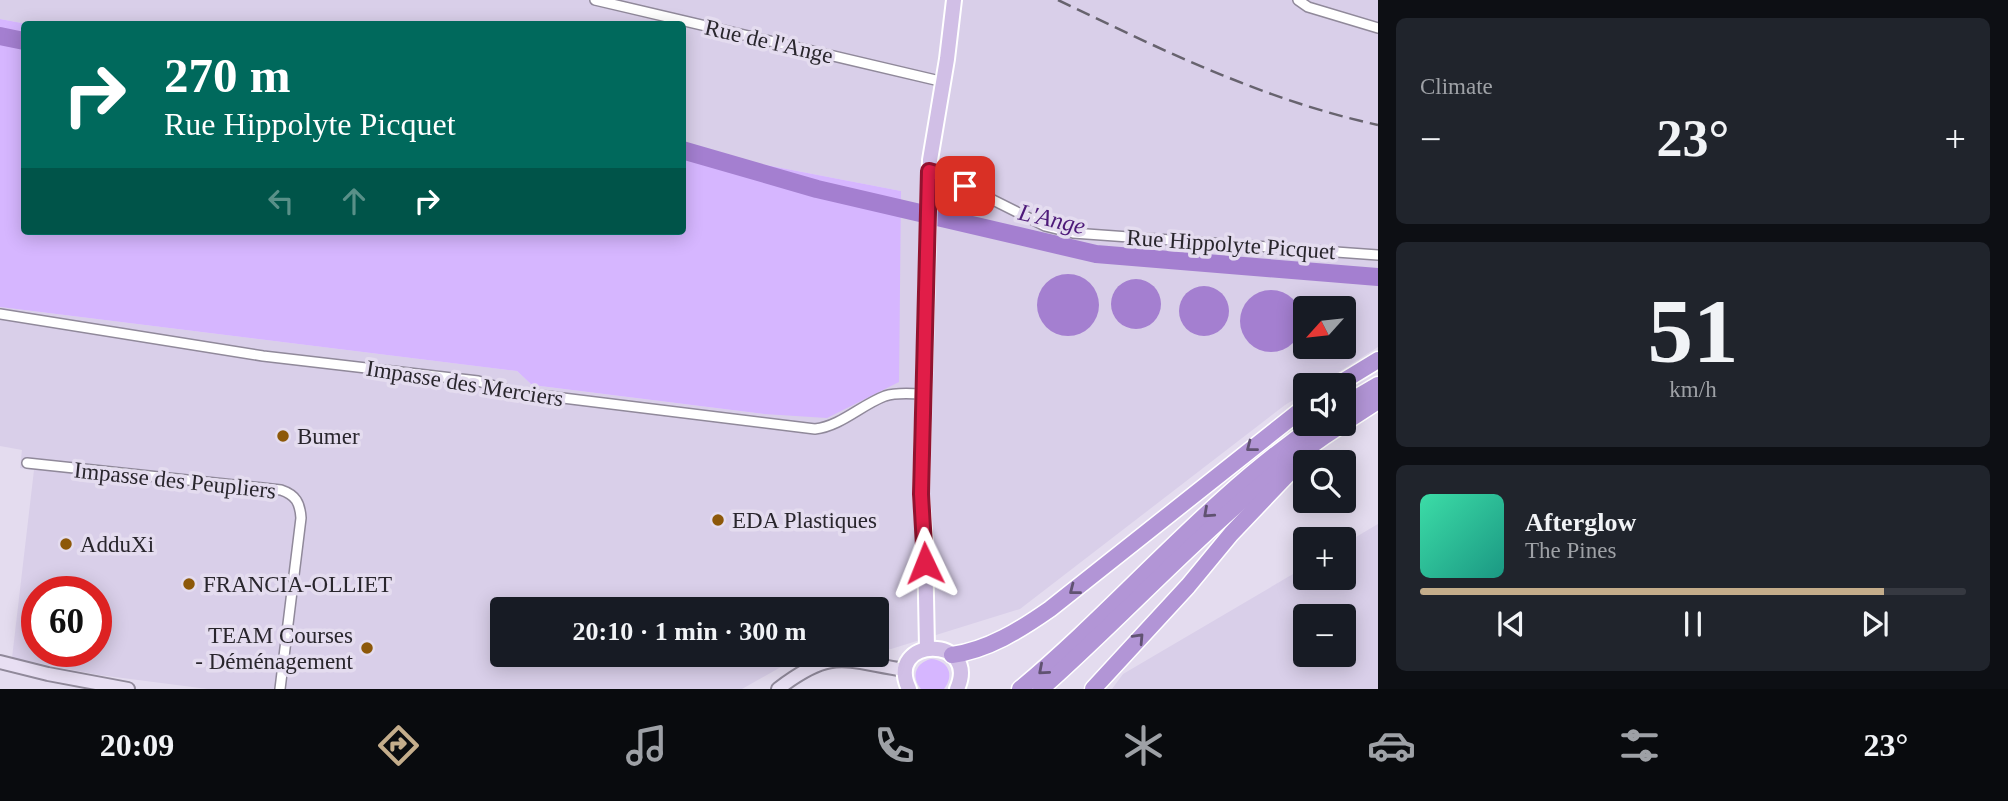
<!DOCTYPE html>
<meta charset="utf-8">
<style>
body{margin:0;font-family:Georgia,serif;background:#20242c;color:#f1f3f6;height:100vh;display:flex;flex-direction:column;font-size:26px;white-space:nowrap}
*{box-sizing:border-box;margin:0}
p{font-size:23px;color:#9ea1a6}
.icon{flex:none;width:38px;height:38px;fill:none;stroke:currentColor;stroke-width:2;stroke-linecap:round;stroke-linejoin:round}
.map{position:relative;flex:1;overflow:hidden}
.side{display:flex;flex-direction:column;gap:18px;padding:18px;background:#0d0f14;width:630px}
.side>*{flex:none}
.top-card{position:absolute;left:21px;top:21px;width:665px;height:214px;border-radius:7px;box-shadow:0 4px 18px #0003;background:#00695c;color:#fff;overflow:hidden}
.needle{width:46px;rotate:243deg}
.controls{position:absolute;left:1293px;top:296px;display:grid;gap:14px}
.controls a{display:grid;place-items:center;width:63px;height:63px;border-radius:7px;background:#171b24;box-shadow:0 4px 18px #0003;font-size:35px}
.speed{position:absolute;left:21px;top:576px;display:flex;gap:14px;font-size:35px;font-weight:700;text-align:center}
.speed>*{display:grid;place-content:center;width:91px;height:91px;border-radius:50%;background:#171b24;box-shadow:0 4px 18px #0003;line-height:1}
.speed .limit{border:10px solid #d22;background:#fff;color:#111}
.pin{position:absolute;display:grid;place-items:center;width:60px;height:60px;color:#fff;margin:-30px;border-radius:14px;box-shadow:0 4px 10px #0006}
.me{position:absolute;width:77px;margin:-38px;rotate:358deg;stroke-linejoin:round;filter:drop-shadow(0 0 5px #0008)}
.turn{display:flex;align-items:center;gap:24px;height:147px;padding:0 28px;font-size:32px}
.turn .icon{width:91px;height:91px;stroke-width:2.5}
.turn b{display:block;font-size:49px;line-height:60px}
.lanes{display:flex;align-items:center;height:66px;padding:0 28px;background:#0003;justify-content:center;gap:35px;direction:ltr}
.lanes .off{opacity:.35}
.big{font-size:52px;font-weight:800;line-height:1.1}
.side .tile{flex:1;display:flex;flex-direction:column;justify-content:center;gap:10px;min-width:0;padding:0 24px;border-radius:10px;background:#20242c}
.side .dial{align-items:center;gap:0}
.dial b{font-size:91px;line-height:1}
.song{display:flex;align-items:center;gap:21px}
.cover{width:84px;height:84px;border-radius:10px;background:linear-gradient(135deg,hsl(160 70% 55%),hsl(170 70% 35%))}
.played{height:7px;border-radius:4px;background:linear-gradient(90deg,#c4ad8b 85%,#363941 85%)}
.keys{display:flex;justify-content:space-around;direction:ltr}
.heat{display:flex;justify-content:space-between;align-items:center;font-size:38px;direction:ltr}
.trip{position:absolute;left:490px;top:597px;width:399px;height:70px;border-radius:7px;background:#171b24;box-shadow:0 4px 18px #0003;font-weight:800;line-height:70px;text-align:center}
.menu{display:flex;height:112px;justify-content:space-around;align-items:center;background:#090b0e;color:#9ea1a6}
.menu .icon{width:49px;height:49px}
.menu .current{color:#c4ad8b}
.menu b{font-size:32px;color:#f1f3f6}
main{display:flex;flex:1;min-height:0}
.map>svg:first-child{display:block}
</style>
<main>
<div class="map">
<svg width="1378" height="689" viewBox="0 0 1378 689">
<rect width="100%" height="100%" fill="#e4dcef"/>
<g fill="#d9cfe9" fill-rule="evenodd">
<path d="M0 0H1378V347L1318 385H1306L1305 393 1285 405 1020 609 891 649 877 648V609H502V654L802 655 742 689H208L99 675 12 658 34 470 20 468 22 450 0 446V307L517 371 532 385 764 414 901 191 683 149 682 24H27L0 19ZM1306 308H1344V346H1306ZM37 592H96V651H37Z"/>
<path d="M1378 524V689H1112L1123 674 1305 567 1306 578H1344V544ZM1306 616H1344V654H1306Z"/>
</g>
<g fill="#d6b6ff">
<path d="M0 19 27 24H24V231H682L683 149 901 191 899 382 827 418 764 414 532 385 517 371 0 307Z"/>
<path d="M931 659C948 660 955 675 944 689H921C911 677 915 663 931 659Z"/>
</g>
<g fill="#a47fd0">
<circle cx="1068" cy="305" r="31"/>
<circle cx="1136" cy="304" r="25"/>
<circle cx="1204" cy="311" r="25"/>
<circle cx="1271" cy="321" r="31"/>
</g>
<g fill="none" stroke-linecap="round" stroke-linejoin="round">
<g stroke="#a47fd0" stroke-width="18">
<path d="M0 36 24 41"/>
<path d="M682 150 817 189 1096 254 1378 277"/>
</g>
<defs>
<g id="minor">
<path d="M595 0 944 82"/>
<path d="M1298 0 1308 7 1378 28"/>
<path d="M929 171 943 175 1045 226 1073 233 1378 255"/>
<path d="M0 314 263 356 478 381 514 392 815 429C841 426 861 405 885 396 897 392 911 394 923 394"/>
<path d="M27 463 281 490C296 495 300 503 301 518L280 689"/>
</g>
<g id="secondary">
<path d="M0 662 48 674 128 689"/>
<path d="M778 689C833 647 844 661 905 670"/>
</g>
<g id="primary">
<path d="M927 648 925 544 921 494 930 160 947 59 954 0"/>
<path d="M909 689C884 636 981 635 957 689"/>
</g>
<g id="motorway">
<path d="M1337 385 1378 360"/>
<path d="M1344 405 1378 385"/>
<path d="M1344 423 1378 401"/>
<path d="M952 655C988 650 1020 630 1050 609L1306 406"/>
<path d="M1020 689C1122 604 1207 499 1317 424"/>
<path d="M1041 689C1141 601 1230 496 1343 424"/>
<path d="M1093 689 1188 586 1231 534 1290 472"/>
</g>
</defs>
<use href="#minor" stroke="#90899a" stroke-width="12"/>
<use href="#secondary" stroke="#90899a" stroke-width="16"/>
<use href="#primary" stroke="#fff" stroke-width="18"/>
<use href="#motorway" stroke="#fff" stroke-width="19"/>
<use href="#minor" stroke="#fff" stroke-width="9"/>
<use href="#secondary" stroke="#e8dff3" stroke-width="12"/>
<use href="#primary" stroke="#d1bfe6" stroke-width="14"/>
<use href="#motorway" stroke="#b295d6" stroke-width="16"/>
<path stroke="#67636e" stroke-width="2.5" stroke-dasharray="14 7" stroke-linecap="butt" d="M1058 0C1162 50 1264 100 1378 125"/>
</g>
<defs><path id="oneway-chevron" d="M-2-3.5L2.5 0L-2 3.5" fill="none" stroke-width="1.6" stroke-linecap="round" stroke-linejoin="round" transform="scale(1.75)"/></defs>
<g stroke="#605271">
<use href="#oneway-chevron" transform="translate(1251 447) rotate(142)"/>
<use href="#oneway-chevron" transform="translate(1208 513) rotate(138)"/>
<use href="#oneway-chevron" transform="translate(1074 590) rotate(142)"/>
<use href="#oneway-chevron" transform="translate(1139 638) rotate(-47)"/>
<use href="#oneway-chevron" transform="translate(1043 670) rotate(139)"/>
</g>
<g fill="none" stroke-linecap="round" stroke-linejoin="round">
<defs>
<path id="route" d="M925 563 921 494 929 171 943 175 965 186"/>
</defs>
<use href="#route" stroke="#92132f" stroke-width="18"/>
<use href="#route" stroke="#e11d48" stroke-width="12"/>
</g>
<g fill="#8d5809" stroke="#e4dcef" stroke-width="2.5">
<circle cx="283" cy="436" r="7"/>
<circle cx="718" cy="520" r="7"/>
<circle cx="66" cy="544" r="7"/>
<circle cx="189" cy="584" r="7"/>
<circle cx="367" cy="648" r="7"/>
</g>
<g text-anchor="middle" stroke-width="7" stroke-linejoin="round" paint-order="stroke">
<g font-size="23" fill="#29262d" stroke="#e4dcef">
<text transform="translate(769 41) rotate(13)" y="8">Rue de l'Ange</text>
<text transform="translate(1231 244) rotate(4)" y="8">Rue Hippolyte Picquet</text>
<text transform="translate(465 383) rotate(9)" y="8">Impasse des Merciers</text>
<text transform="translate(175 480) rotate(6)" y="8">Impasse des Peupliers</text>
</g>
<g font-size="23" fill="#29262d" stroke="#e4dcef" text-anchor="start">
<text x="297" y="444">Bumer</text>
<text x="732" y="528">EDA Plastiques</text>
<text x="80" y="552">AdduXi</text>
<text x="203" y="592">FRANCIA-OLLIET</text>
<text x="353" y="643" text-anchor="end">TEAM Courses<tspan x="353" dy="26">- Déménagement</tspan></text>
</g>
<g font-size="24" font-style="italic" fill="#4d1979" stroke="#e4dcef">
<text transform="translate(1052 219) rotate(13)" y="8">L'Ange</text>
</g>
</g>
</svg>
<div class="controls">
<a><svg class="needle" viewBox="-14 -14 28 28"><path d="M0-13l5 13h-10z" fill="#e53935"/><path d="M0 13l5-13h-10z" fill="#9ea1a6"/></svg></a>
<a><svg class="icon" aria-label="sound" viewBox="0 0 24 24"><path d="M4 9h4l5-4v14l-5-4H4zM17 9q2 3 0 6"/></svg></a>
<a><svg class="icon" aria-label="search" viewBox="0 0 24 24"><circle cx="10" cy="10" r="6"/><path d="M15 15l6 6"/></svg></a>
<a>+</a>
<a>−</a>
</div>
<div class="speed"><div class="limit">60</div></div>
<div class="pin" style="left:965px;top:186px;background:#d93025"><svg class="icon" aria-label="arrive" viewBox="0 0 24 24"><path d="M6 21V4h12l-3 4 3 4H6"/></svg></div>
<svg class="me" style="left:925px;top:563px" viewBox="-20 -20 40 40"><path d="M0-17L14 15 0 8-14 15z" fill="#e11d48" stroke="#fff" stroke-width="4"/></svg>
<div class="trip">20:10 · 1 min · 300 m</div>
<div class="top-card">
<div class="turn"><svg class="icon" aria-label="right" viewBox="0 0 24 24"><path d="M7 20v-9h11M14 6l5 5-5 5"/></svg><div><b>270 m</b>Rue Hippolyte Picquet</div></div>
<div class="lanes"><svg class="icon off" aria-label="left" viewBox="0 0 24 24"><path d="M17 20v-9H6M10 6l-5 5 5 5"/></svg><svg class="icon off" aria-label="ahead" viewBox="0 0 24 24"><path d="M12 20V5M6 11l6-6 6 6"/></svg><svg class="icon" aria-label="right" viewBox="0 0 24 24"><path d="M7 20v-9h11M14 6l5 5-5 5"/></svg></div>
</div>
</div>
<section class="side">
<div class="tile"><p>Climate</p>
<div class="heat"><a>−</a><b class="big">23°</b><a>+</a></div>
</div>
<div class="tile dial"><b>51</b><p>km/h</p></div>
<div class="tile">
<div class="song"><i class="cover"></i><div><b>Afterglow</b><p>The Pines</p></div></div>
<div class="played"></div>
<div class="keys"><svg class="icon" aria-label="previous" viewBox="0 0 24 24"><path d="M18 5L8 12l10 7zM5 5v14"/></svg><svg class="icon" aria-label="pause" viewBox="0 0 24 24"><path d="M8 5v14M16 5v14"/></svg><svg class="icon" aria-label="next" viewBox="0 0 24 24"><path d="M6 5l10 7-10 7zM19 5v14"/></svg></div>
</div>
</section>
</main>
<nav class="menu">
<b>20:09</b>
<svg class="icon current" aria-label="directions" viewBox="0 0 24 24"><path d="M12 3l9 9-9 9-9-9zM9 14v-3h6M13 9l2 2-2 2"/></svg>
<svg class="icon" aria-label="music" viewBox="0 0 24 24"><path d="M9 18V5l10-2v13"/><circle cx="6" cy="18" r="3"/><circle cx="16" cy="16" r="3"/></svg>
<svg class="icon" aria-label="phone" viewBox="0 0 24 24"><path d="M5 4h4l2 5-3 2q2 4 5 5l2-3 5 2v4C11 20 4 13 5 4z"/></svg>
<svg class="icon" aria-label="climate" viewBox="0 0 24 24"><path d="M12 3v18M4 7l16 10M4 17L20 7"/></svg>
<svg class="icon" aria-label="car" viewBox="0 0 24 24"><path d="M5 17H2v-5l4-1 3-4h7l3 4 3 1v5h-3M9 17h6M6 11h13"/><circle cx="7" cy="17" r="2"/><circle cx="17" cy="17" r="2"/></svg>
<svg class="icon" aria-label="filters" viewBox="0 0 24 24"><path d="M4 7h16M4 17h16"/><circle cx="9" cy="7" r="2"/><circle cx="15" cy="17" r="2"/></svg>
<b>23°</b>
</nav>
